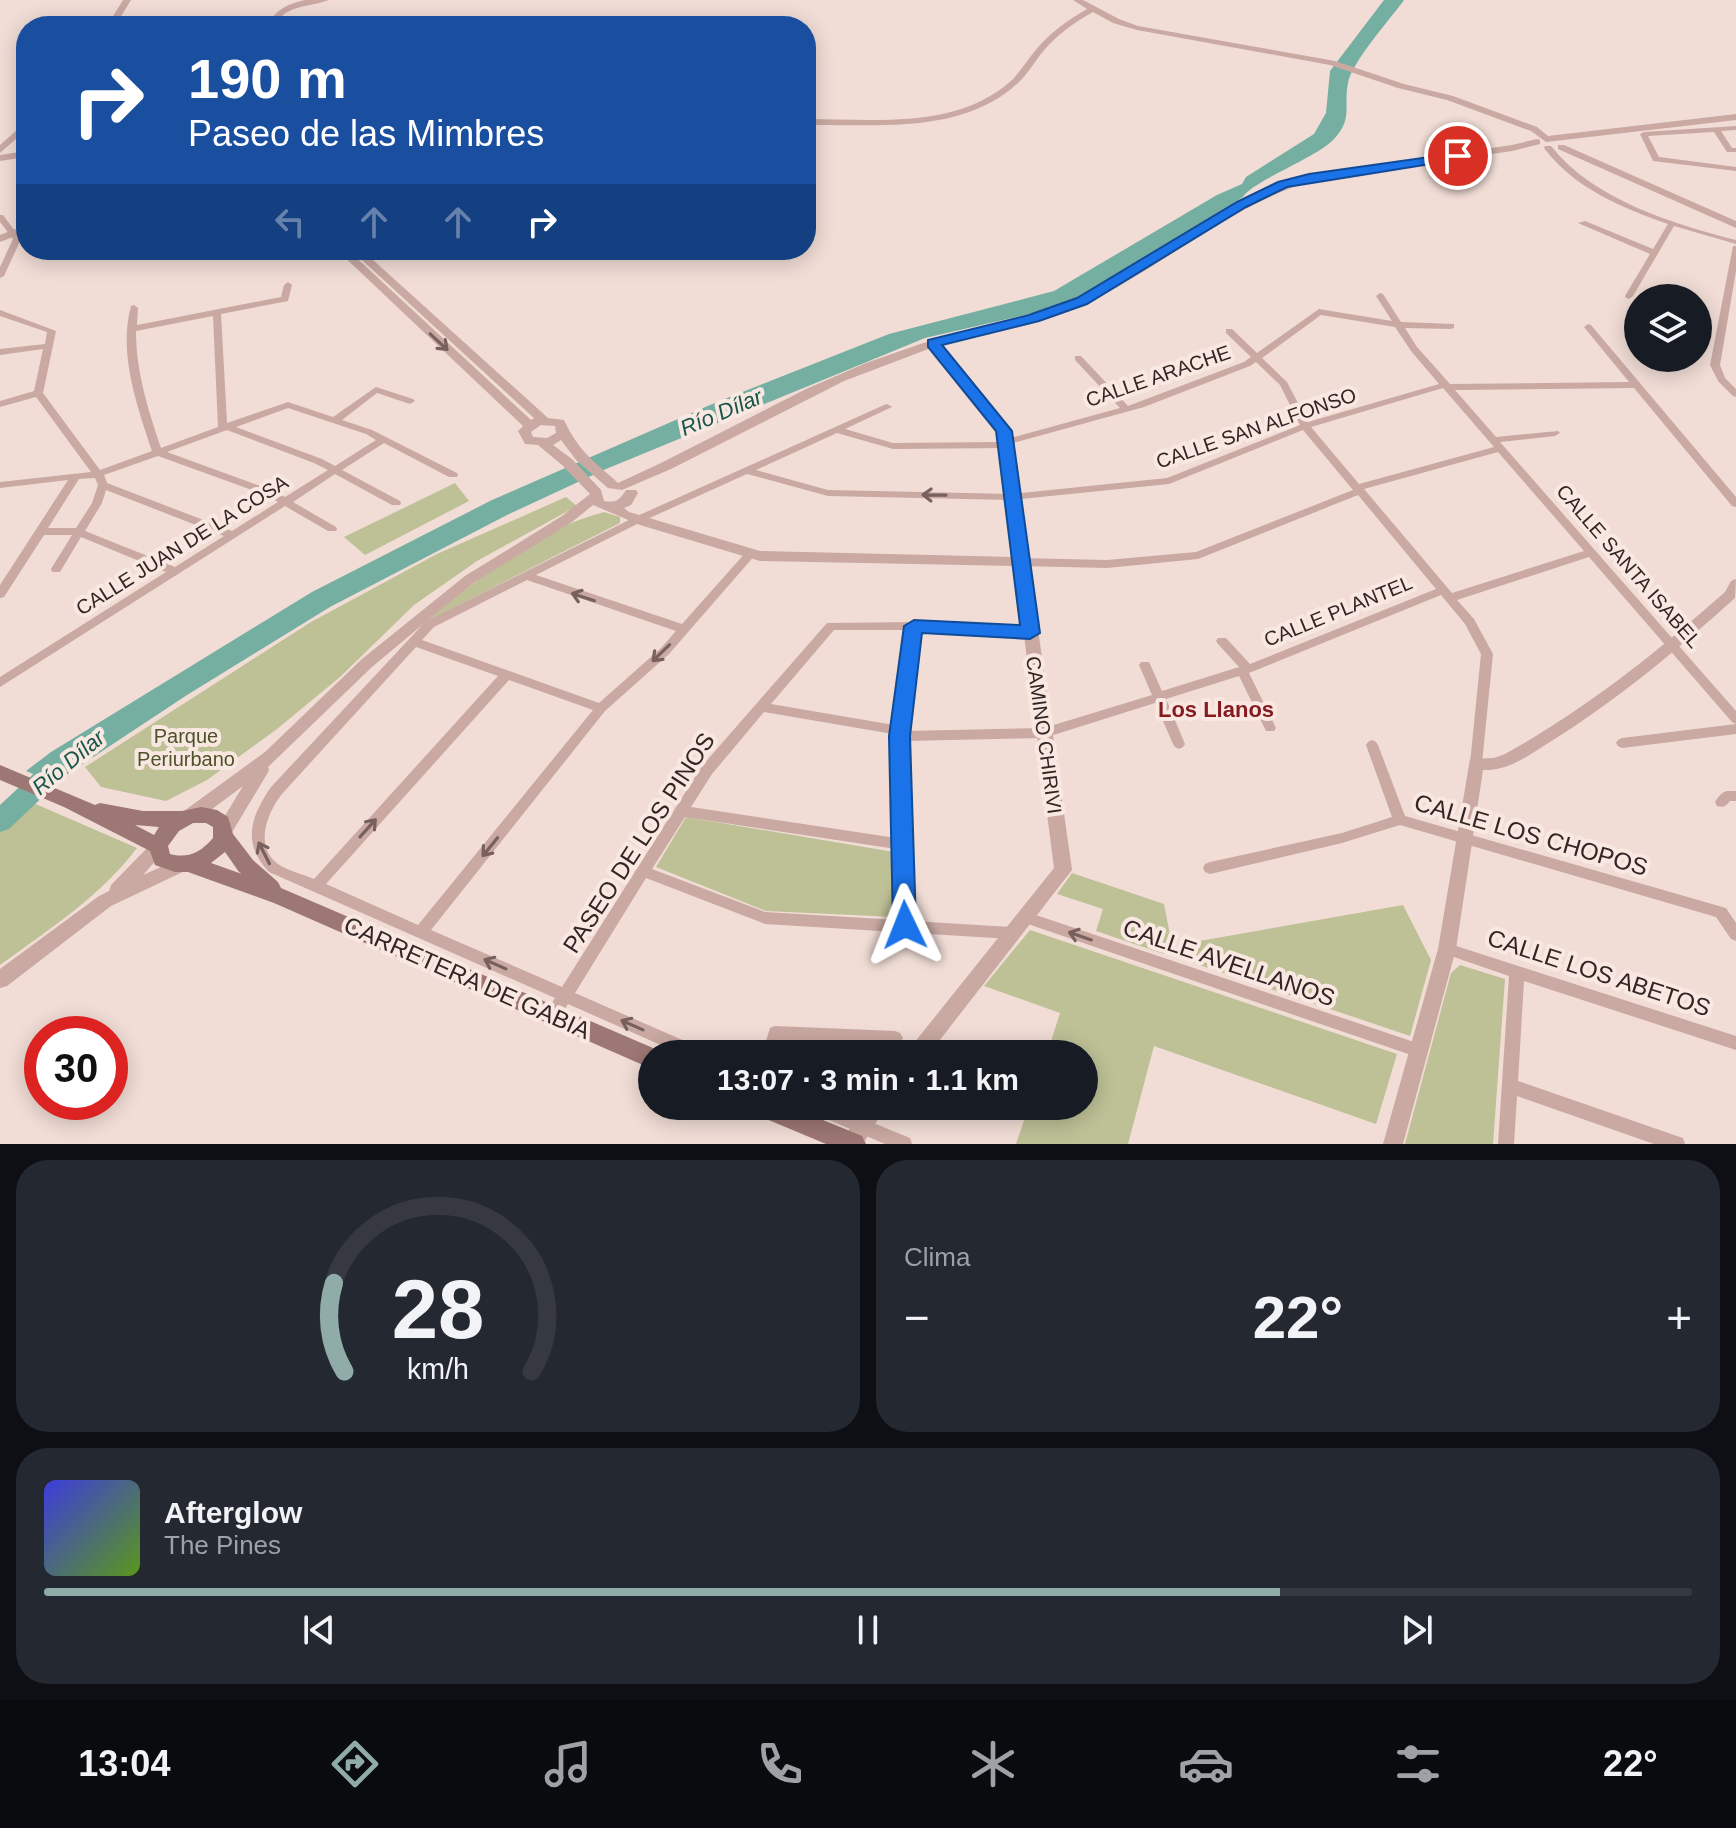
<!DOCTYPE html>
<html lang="es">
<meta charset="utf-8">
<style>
body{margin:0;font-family:Helvetica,sans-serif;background:#242831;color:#f1f3f6;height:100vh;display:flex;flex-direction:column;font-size:30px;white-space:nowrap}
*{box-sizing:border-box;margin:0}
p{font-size:26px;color:#9ea1a6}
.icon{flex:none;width:44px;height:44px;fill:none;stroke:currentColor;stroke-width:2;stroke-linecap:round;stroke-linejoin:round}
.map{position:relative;height:1144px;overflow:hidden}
.details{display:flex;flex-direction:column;gap:16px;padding:16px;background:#0d0f14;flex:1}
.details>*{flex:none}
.top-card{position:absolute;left:16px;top:16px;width:800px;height:244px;border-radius:32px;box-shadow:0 4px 20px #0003;background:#1a4fa0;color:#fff;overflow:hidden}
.tools{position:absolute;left:1624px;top:284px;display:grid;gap:16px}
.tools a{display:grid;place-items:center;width:88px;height:88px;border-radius:50%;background:#171b24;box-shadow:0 4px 20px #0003;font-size:40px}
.speed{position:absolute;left:24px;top:1016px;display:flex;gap:16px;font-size:40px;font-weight:700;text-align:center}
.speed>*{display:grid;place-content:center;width:104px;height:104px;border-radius:50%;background:#171b24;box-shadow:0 4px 20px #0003;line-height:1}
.speed .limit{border:12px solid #d22;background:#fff;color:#111}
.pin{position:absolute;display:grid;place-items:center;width:68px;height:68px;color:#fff;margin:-34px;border:4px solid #fff;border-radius:50%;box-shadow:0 2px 8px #0007}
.me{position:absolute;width:88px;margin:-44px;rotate:358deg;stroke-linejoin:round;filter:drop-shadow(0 0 6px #0008)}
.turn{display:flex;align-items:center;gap:28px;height:168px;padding:0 40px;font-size:36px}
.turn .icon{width:104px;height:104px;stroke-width:2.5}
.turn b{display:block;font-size:56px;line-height:68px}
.lanes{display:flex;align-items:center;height:76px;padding:0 40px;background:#0003;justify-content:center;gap:40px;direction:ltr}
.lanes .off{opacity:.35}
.big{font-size:60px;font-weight:700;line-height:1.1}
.details .widget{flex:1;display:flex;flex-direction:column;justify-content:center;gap:12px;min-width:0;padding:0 28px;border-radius:32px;background:#242831}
.details .dial{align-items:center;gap:0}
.dial svg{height:208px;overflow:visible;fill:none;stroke:#363941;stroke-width:7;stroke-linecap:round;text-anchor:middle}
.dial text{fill:#f1f3f6;stroke:none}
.song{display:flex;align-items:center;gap:24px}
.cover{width:96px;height:96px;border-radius:12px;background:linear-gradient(135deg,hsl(240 70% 55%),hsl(90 70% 35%))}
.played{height:8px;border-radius:4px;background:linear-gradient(90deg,#90aca8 75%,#363941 75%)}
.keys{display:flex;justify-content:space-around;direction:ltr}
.heat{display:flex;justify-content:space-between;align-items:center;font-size:44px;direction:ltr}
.details .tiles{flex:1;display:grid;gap:16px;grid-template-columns:1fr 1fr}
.widget:last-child{grid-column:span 2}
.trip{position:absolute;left:638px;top:1040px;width:460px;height:80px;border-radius:40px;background:#171b24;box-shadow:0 4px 20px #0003;font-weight:700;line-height:80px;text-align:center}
.dock{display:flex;height:128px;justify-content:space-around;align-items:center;background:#090b0e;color:#9ea1a6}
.dock .icon{width:56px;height:56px}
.dock .on{color:#90aca8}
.dock b{font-size:36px;color:#f1f3f6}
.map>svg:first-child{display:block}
</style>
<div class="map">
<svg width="1736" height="1144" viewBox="0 0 1736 1144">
<rect width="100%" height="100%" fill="#f1ddd6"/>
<g fill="#bec096">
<path d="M455 483 469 501 365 555 344 537Z"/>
<path d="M566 497 577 506 477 561 414 605 340 677 277 729 207 780 166 801 101 787 85 767 311 622 437 554Z"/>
<path d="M604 512 620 517V523L427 621C479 578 538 529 604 512Z"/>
<path d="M31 802 137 848C101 896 48 930 0 965V830Z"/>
<path d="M686 817 894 852 896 917 766 911 656 867Z"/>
<path d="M1072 873 1164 904 1170 935 1164 954 1096 931 1103 909 1057 894Z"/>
<path d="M1403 905 1431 960 1410 1036 1182 959 1188 943Z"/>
<path d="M1030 930 1397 1054 1376 1124 1154 1046 1128 1144H1016L1029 1106H1084V1054H1047L1060 1013 984 986Z"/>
<path d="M1460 965 1505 979 1493 1144H1405L1451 973Z"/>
</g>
<path fill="#74afa1" d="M1384 0H1404C1391 18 1351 63 1348 83 1343 107 1354 119 1332 141 1313 159 1251 182 1243 197L1082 296 1037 312 925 338 606 469 507 515 330 607 187 695 54 783 26 771 51 752 312 592 492 500 717 402 889 334 1054 291 1217 195 1242 184 1246 177 1314 134 1326 113 1330 71Z"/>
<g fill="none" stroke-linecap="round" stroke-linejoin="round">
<path fill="#74afa1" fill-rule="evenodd" d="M66 749 75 752 79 759 75 766 9 829 0 832V805L57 752Z"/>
<g fill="#c9a9a2" fill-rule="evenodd">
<path d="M1736 126V130L1721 131 1732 148H1736V152H1727L1714 132 1648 136 1659 157 1736 167V171L1653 161 1640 134 1644 132Z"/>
<path d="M1545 146H1551C1592 199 1673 224 1736 240V244L1674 226 1633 296 1629 299 1626 298 1625 296 1650 254 1578 223 1585 221 1653 249 1668 224C1622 208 1574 188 1544 148Z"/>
<path d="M0 215H3L21 239 4 276 0 278V267L13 239 0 222Z"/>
<path d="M1733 246H1736V271L1720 365 1725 378 1736 389V397L1733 396 1718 381 1710 365Z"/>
<path d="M288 282 292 285 288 301 221 314 227 423 288 402 333 417 376 387 413 399 415 401 410 404 377 393 342 420 372 430 457 473 458 475 457 477H449L384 443 342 470 400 501 401 503 400 505H392L335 474 293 502 336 527 337 529 336 531H328L285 506 0 687V677L166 572 81 537 60 572H52L51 569 72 535H44L4 597 0 598V585L68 480 0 488V482L91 472 36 397 0 407V401L34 391 43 349 0 355V349L45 344 47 332 0 316V310L56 331 43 393 100 470 152 451C137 406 118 353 131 306L134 305 138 308 137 325 281 297 284 285ZM213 316 218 427 161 448C148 409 136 372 136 331ZM288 408 366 434 376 440 335 466 322 459 236 427ZM227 430 314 463 328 470 285 497 274 491 167 452ZM158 456 266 495 278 502 232 531 107 483 104 475ZM95 478 98 485 92 503 76 528H48L79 479ZM106 490 224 536 175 567 85 531 102 503Z"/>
<path d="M1380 293 1383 294 1401 322 1454 324V328L1451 329 1405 328 1417 347 1450 384 1629 382 1584 327 1588 324 1591 325 1736 497V507L1732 506 1634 388 1455 390 1496 437 1558 431 1560 433 1555 436 1500 442 1736 711V724L1732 722 1589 557 1457 600 1474 619 1493 654 1482 763 1481 766 1476 768 1471 766 1470 763 1481 654 1465 624 1441 595 1249 673 1276 728 1274 731H1266L1239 676 1166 699 1185 744 1183 747 1179 749 1175 747 1173 744 1155 703 1044 738 905 741 912 921 1011 927 1016 929 1018 933 1016 937 1011 939 765 924 646 878 575 993 703 1049 706 1054H681L568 1004 558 1020 553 1022 548 1020 545 1015 555 998 269 872C242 843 250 818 271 787L426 621 635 517 884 405 887 404 892 407 845 429 893 443 1001 442 1003 440 1120 408 1075 360V356H1081L1128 406 1244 362 1251 357 1226 333V329H1232L1257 353 1319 309 1392 321 1376 296ZM1321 315 1395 327 1411 351 1439 384 1308 422 1287 382 1262 358ZM1256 362 1280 385 1300 425 1167 478 1012 494 828 490 756 470 837 433 893 449 1006 448 1009 447 1010 444 1144 407 1250 366ZM1443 388 1494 447 1359 484 1311 427ZM1303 430 1353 490 1196 552 1107 560 1021 558 1016 562 1021 566 1107 568 1198 559 1358 495 1436 589 1250 664 1226 638H1218L1216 641 1218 644 1239 667 1162 691 1149 662H1141L1139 665 1152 695 1044 728 906 731 919 630 1030 637 1034 636 1036 633 1034 630 914 622 827 623 702 766 562 987 431 930 605 711 669 654 756 554 751 550 747 551 682 624 536 575 643 521 747 474 828 496 1012 500 1169 484ZM1498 452 1584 551 1452 593 1364 489ZM527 580 676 631 661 648 599 703 422 640 434 627ZM834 630H908L894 725 771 704ZM416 647 498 676 314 879C303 874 288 871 278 864 254 846 267 814 281 795ZM509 680 593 710 418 925 326 884ZM764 712 893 734 896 838 691 807 712 774ZM685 817 896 849 898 920 765 912 652 869Z"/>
<path d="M1736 724V734L1622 748 1618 746 1616 743 1618 740 1622 738Z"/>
<path d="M1372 740 1376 742 1378 745 1405 816 1726 908 1736 923V941L1731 939 1716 917 1400 825 1342 843 1210 874 1205 872 1203 868 1205 864 1210 862 1342 833 1392 817 1366 745 1368 742Z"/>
<path d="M1727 791H1736V801H1730C1726 806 1724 808 1717 806L1715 802C1718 797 1721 793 1727 791Z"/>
<path d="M1024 911 1420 1044 1425 1046 1428 1051 1425 1056 1420 1058 1019 921 1017 917 1019 913Z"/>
<path d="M1447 943 1736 1036V1050L1524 981 1518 1081 1677 1136 1683 1138 1685 1144H1654L1517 1096 1514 1144H1498L1509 976 1442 953 1440 949 1442 945Z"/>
<path d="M775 1026 895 1031 900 1033 903 1038 900 1043 895 1045 781 1040 778 1054H762L770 1028Z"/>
<path d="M806 1106H832L910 1138 912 1144H885L808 1111Z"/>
</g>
<g fill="#c9a9a2" fill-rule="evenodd">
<path d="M123 0H131L115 26H107Z"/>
<path d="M305 0H329C308 8 288 3 274 26H266C276 10 287 4 305 0Z"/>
<path d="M1073 0H1083L1119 19 1138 26 1335 61 1404 84 1453 96 1537 127 1548 136 1736 114V120L1546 142 1531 131 1447 100 1398 88 1330 65 1137 30 1113 23 1093 12C1073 23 1055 36 1041 54 1033 64 1027 75 1018 83 962 135 876 124 806 125V119C875 119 957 130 1012 80 1021 71 1027 60 1035 51 1049 33 1068 20 1087 9Z"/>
<path d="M26 122V130L0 153V145Z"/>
<path d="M1537 139 1540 140V144L1512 151 1310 181C1225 209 1165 265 1087 303 1041 326 990 332 941 345L1010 431 1072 870 929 1054H907L910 1048 1054 868 1015 566 760 561 640 525 593 505 572 522 475 582 427 621 372 667 268 767 269 770 267 774 231 834 225 836 219 834 217 829 243 786 196 821 190 823 184 821 182 816 184 811 265 752 362 659 465 576 562 516 590 494 562 465 538 445 525 444 518 431 523 426 337 250H348L531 420 534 418 351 250H362L548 418 564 420C579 452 593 460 618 483L661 463 806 389 866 363 929 341 1033 316 1077 300 1134 268 1217 215 1275 186 1309 175 1512 145ZM931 348 998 431 1014 557 760 551 629 512 624 508 631 505 638 493 636 490H626C620 500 616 503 604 501L601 490 572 459 553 445 561 440 576 460 608 488 622 490 671 469 844 381ZM541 425 555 426 556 433 547 438 533 437 531 432Z"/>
<path d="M1558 145H1564L1736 221V228L1558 149Z"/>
<path d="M26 151V157L0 161V155Z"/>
<path d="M26 225V232L0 242V235Z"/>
<path d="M1736 579 1735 598C1676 651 1617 700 1550 742 1529 755 1509 771 1483 770L1456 949 1403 1144H1383L1438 949 1470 759 1494 758 1505 754C1586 709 1656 653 1725 592L1731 581Z"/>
<path d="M158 841 164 843 167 848 143 875 181 858 187 860 190 865 187 870 111 906 7 986 0 988V969L99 896 109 891 111 885 152 843Z"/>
<path d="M864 1106H886L863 1144H842L845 1136Z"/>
</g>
<g fill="#9d7773" fill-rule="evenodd">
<path d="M0 765 95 805 100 803 143 811H182L201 807 217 810 228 817 233 834 253 860 278 882 281 888 660 1051 661 1054H652V1069L274 903 188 872H175L155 865 150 851 64 807 0 780ZM193 823H206L213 827V838C201 852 188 859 170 854L168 846 179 831ZM135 825 159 827 154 835ZM225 852 239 872 242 874 211 863Z"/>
<path d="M750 1106H789L862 1136 866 1144H826L754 1114Z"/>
</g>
</g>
<defs><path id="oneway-shaft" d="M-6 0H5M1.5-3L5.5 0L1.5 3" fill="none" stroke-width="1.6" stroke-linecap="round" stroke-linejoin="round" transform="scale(2)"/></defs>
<g stroke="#77605d">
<use href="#oneway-shaft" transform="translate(439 342) rotate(43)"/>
<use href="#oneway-shaft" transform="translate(934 495) rotate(-179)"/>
<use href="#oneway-shaft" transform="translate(583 597) rotate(-162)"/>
<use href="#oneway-shaft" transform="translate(661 653) rotate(136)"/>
<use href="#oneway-shaft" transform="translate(368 828) rotate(-48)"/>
<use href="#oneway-shaft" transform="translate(490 847) rotate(129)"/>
<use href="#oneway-shaft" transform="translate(264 853) rotate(-117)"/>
<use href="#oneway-shaft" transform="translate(1080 936) rotate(-161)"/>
<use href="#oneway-shaft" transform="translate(495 964) rotate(-156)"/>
<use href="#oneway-shaft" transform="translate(632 1025) rotate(-156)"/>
</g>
<path fill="#1a73e8" stroke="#114b97" stroke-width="2" d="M1458 153 1462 154V159L1287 187 1246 207 1087 304 1039 321 942 345 1012 431 1040 633 1030 639 922 633 910 736 916 925 913 932 905 935 896 932 893 925 889 736 904 626 914 620 1020 625 996 431 928 347V340L1029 315 1077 298 1237 202 1278 182 1309 174Z"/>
<g text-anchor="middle" stroke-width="8" stroke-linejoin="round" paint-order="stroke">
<g font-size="20" fill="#342525" stroke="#f9e8e2">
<text transform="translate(1158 376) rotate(-19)" y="7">CALLE ARACHE</text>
<text transform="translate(1256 428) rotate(-19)" y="7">CALLE SAN ALFONSO</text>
<text transform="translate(182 545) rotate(-32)" y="7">CALLE JUAN DE LA COSA</text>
<text transform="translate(1629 566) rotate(49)" y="7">CALLE SANTA ISABEL</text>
<text transform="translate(1338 611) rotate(-22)" y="7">CALLE PLANTEL</text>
<text transform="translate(1044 735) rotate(82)" y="7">CAMINO CHIRIVI</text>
</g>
<g font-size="20" fill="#4e5228" stroke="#f9e8e2">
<text x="186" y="743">Parque<tspan x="186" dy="23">Periurbano</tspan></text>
</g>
<g font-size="22" font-style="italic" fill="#195649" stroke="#f9e8e2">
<text transform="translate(721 412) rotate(-23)" y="8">Río Dílar</text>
<text transform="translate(68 762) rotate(-40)" y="8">Río Dílar</text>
</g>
<g font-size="22" font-weight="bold" fill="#851b1f" stroke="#f9e8e2">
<text x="1216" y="717">Los Llanos</text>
</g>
<g font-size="24" fill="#342525" stroke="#f9e8e2">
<text transform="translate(1531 835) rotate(16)" y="8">CALLE LOS CHOPOS</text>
<text transform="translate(639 843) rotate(-57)" y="8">PASEO DE LOS PINOS</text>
<text transform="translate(1229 963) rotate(19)" y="8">CALLE AVELLANOS</text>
<text transform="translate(1599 973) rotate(18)" y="8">CALLE LOS ABETOS</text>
<text transform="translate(467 978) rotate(24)" y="8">CARRETERA DE GABIA</text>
</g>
</g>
</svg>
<div class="tools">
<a><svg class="icon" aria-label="layers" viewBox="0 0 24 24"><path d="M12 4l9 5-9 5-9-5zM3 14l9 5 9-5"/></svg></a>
</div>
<div class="speed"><div class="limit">30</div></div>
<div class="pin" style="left:1458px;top:156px;background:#d93025"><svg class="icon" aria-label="arrive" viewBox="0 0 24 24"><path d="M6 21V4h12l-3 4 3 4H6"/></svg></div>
<svg class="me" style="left:905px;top:925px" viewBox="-20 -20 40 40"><path d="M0-17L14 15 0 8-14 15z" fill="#1a73e8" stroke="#fff" stroke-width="4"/></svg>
<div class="trip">13:07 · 3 min · 1.1 km</div>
<div class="top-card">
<div class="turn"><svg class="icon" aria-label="right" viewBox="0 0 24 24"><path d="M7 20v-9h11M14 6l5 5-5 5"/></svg><div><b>190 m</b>Paseo de las Mimbres</div></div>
<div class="lanes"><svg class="icon off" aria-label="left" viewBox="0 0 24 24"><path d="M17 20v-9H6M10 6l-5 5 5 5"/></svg><svg class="icon off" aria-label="ahead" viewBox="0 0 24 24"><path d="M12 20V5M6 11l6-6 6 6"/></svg><svg class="icon off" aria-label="ahead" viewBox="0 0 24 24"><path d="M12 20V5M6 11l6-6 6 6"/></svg><svg class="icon" aria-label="right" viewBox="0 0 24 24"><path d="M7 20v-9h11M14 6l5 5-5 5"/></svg></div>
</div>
</div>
<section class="details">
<div class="tiles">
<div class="widget dial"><svg viewBox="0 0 100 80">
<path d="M14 69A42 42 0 1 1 86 69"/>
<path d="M14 69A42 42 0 0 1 10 35" stroke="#90aca8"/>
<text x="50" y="56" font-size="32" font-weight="700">28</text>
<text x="50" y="72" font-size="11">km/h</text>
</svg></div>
<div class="widget"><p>Clima</p>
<div class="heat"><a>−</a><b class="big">22°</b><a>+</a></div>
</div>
<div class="widget">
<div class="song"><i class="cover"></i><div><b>Afterglow</b><p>The Pines</p></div></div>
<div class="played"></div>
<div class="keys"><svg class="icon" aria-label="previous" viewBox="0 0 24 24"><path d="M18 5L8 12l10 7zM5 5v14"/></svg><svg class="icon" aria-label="pause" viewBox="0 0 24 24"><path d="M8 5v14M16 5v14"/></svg><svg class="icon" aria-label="next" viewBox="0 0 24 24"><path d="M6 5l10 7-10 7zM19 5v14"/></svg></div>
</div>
</div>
</section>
<nav class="dock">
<b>13:04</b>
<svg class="icon on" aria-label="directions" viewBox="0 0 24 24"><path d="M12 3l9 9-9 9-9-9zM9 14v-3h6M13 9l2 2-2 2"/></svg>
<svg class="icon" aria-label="music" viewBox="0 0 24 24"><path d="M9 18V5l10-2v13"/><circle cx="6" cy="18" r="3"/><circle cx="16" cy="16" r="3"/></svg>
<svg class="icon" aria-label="phone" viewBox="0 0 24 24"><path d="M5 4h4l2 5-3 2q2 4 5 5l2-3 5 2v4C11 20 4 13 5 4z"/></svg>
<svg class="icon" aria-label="climate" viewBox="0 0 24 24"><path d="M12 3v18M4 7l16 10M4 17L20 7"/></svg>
<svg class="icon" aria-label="car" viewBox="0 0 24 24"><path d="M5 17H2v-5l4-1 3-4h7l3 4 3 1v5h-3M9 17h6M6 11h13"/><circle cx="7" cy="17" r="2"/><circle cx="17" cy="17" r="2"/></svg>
<svg class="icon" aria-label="filters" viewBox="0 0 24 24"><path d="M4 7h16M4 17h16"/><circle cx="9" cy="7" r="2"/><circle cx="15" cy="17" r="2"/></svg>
<b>22°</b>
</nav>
